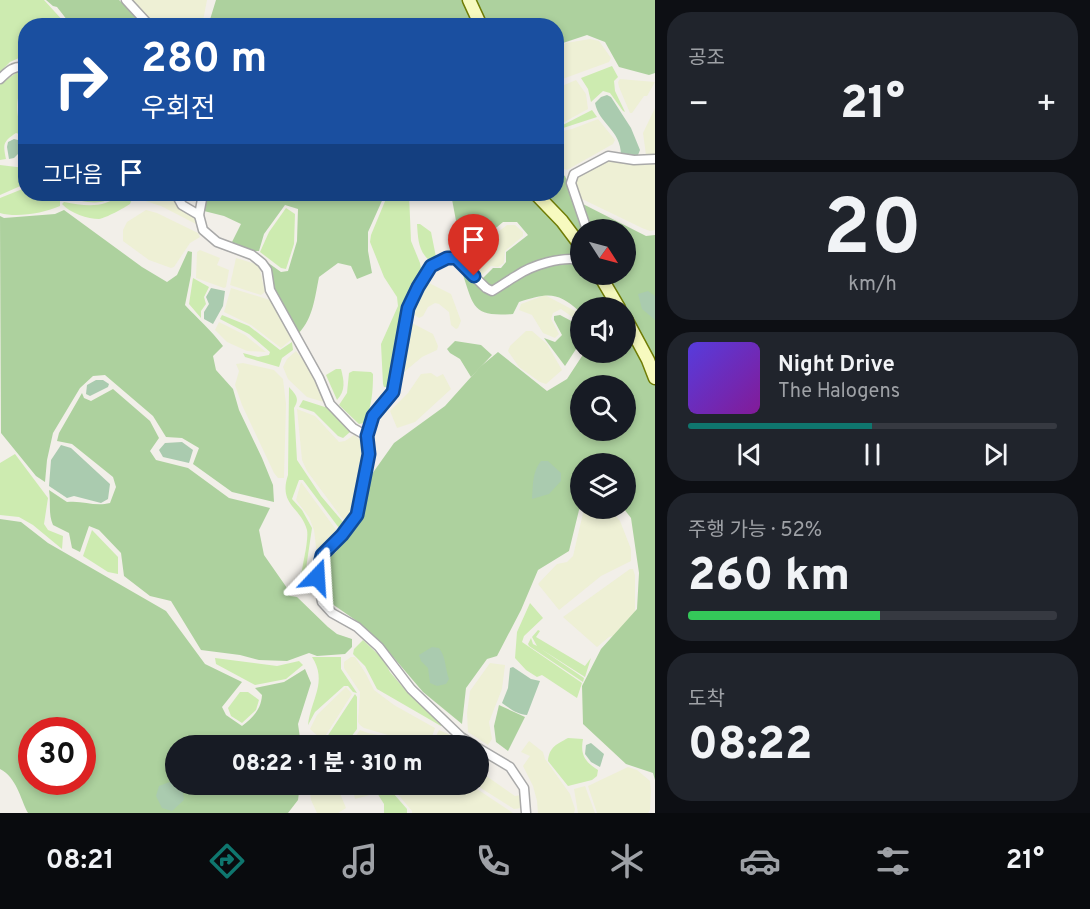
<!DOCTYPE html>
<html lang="ko">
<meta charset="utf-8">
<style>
body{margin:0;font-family:Overpass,"Noto Sans KR",sans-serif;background:#20242c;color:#f1f3f6;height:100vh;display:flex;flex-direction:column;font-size:22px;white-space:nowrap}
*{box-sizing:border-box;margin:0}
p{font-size:20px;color:#9ea1a6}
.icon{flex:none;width:33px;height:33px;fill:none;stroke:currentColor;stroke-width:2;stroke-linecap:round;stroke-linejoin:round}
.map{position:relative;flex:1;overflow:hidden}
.side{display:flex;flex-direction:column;gap:12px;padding:12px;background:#0d0f14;width:435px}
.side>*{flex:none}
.hud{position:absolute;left:18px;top:18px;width:546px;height:183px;border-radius:24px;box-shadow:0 3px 9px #0003;background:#1a4fa0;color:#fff;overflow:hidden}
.needle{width:39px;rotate:126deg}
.fabs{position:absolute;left:570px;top:219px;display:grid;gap:12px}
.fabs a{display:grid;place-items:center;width:66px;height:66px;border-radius:50%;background:#171b24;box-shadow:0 3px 9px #0003;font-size:30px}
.speed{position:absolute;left:18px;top:717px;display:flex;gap:12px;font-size:30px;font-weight:700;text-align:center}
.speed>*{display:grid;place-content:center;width:78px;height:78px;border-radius:50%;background:#171b24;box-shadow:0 3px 9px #0003;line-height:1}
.speed .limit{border:9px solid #d22;background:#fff;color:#111}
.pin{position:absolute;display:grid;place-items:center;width:51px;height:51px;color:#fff;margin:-62px -26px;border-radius:50% 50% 50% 0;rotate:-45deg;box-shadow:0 0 6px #0007}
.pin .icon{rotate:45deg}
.me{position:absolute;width:66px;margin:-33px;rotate:20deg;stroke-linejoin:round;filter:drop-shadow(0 0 4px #0008)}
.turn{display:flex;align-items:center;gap:21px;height:126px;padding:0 24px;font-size:27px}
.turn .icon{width:78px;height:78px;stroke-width:2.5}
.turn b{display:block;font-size:42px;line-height:51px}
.then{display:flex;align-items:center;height:57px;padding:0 24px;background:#0003;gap:12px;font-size:22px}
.big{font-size:45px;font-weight:800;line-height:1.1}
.side .tile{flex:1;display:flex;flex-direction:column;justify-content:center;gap:9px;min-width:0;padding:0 21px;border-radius:24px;background:#20242c}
.side .dial{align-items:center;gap:0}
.dial b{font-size:78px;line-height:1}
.song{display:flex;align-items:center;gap:18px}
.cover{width:72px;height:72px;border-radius:9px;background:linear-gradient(135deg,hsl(250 70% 55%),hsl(290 70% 35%))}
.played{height:6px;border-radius:3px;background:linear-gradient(90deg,#0f766e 50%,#363941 50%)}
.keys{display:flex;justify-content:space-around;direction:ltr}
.heat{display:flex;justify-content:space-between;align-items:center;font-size:33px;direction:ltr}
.charge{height:9px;border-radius:4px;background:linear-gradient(90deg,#34c759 52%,#363941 0)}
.trip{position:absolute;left:165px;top:735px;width:324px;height:60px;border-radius:30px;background:#171b24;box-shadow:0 3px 9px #0003;font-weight:800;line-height:60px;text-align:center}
.dock{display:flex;height:96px;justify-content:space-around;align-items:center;background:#090b0e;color:#9ea1a6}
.dock .icon{width:42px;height:42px}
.dock .selected{color:#0f766e}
.dock b{font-size:27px;color:#f1f3f6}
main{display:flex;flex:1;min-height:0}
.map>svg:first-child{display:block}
</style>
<main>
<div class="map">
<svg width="655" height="813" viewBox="0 0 655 813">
<rect width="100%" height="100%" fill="#f2efe9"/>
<g fill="#eef0d5">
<path d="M133 0H207L202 26 157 25 142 14Z"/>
<path d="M590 39 599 41 611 58 609 62 557 81V47L566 43Z"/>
<path d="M620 79 655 82 647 96H644L632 113H630L619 87 618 82Z"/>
<path d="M576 80 586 94 588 109 557 126V88Z"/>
<path d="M655 108V157L646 155 643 133Z"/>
<path d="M598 119 615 140 613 144 567 170 557 166V132L572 129Z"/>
<path d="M609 160 625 163 655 162V230L650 231 642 228 580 198 575 183 577 178 580 175Z"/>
<path d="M142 194H173L180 207 196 220V224L161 206 142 200Z"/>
<path d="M146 210 157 213 198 233 200 237 190 243 174 267 171 268 149 260 123 241V230L127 222Z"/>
<path d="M507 225H515L523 232V236L505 251 504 263 498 267 491 266 481 276 464 256 463 252 475 250Z"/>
<path d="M200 250 220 258 217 265 229 270 226 287 224 288 196 278 197 252Z"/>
<path d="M236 258 259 265 265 292 261 295 230 285Z"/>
<path d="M427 282 451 294 461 321 458 328 456 329 451 325 449 312 439 304 435 303 428 307 423 316 419 318 411 312 412 308 425 284Z"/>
<path d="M231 288 270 300 293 338 281 348 251 325 224 312Z"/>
<path d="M545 295 577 312 580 318 578 321 561 309 553 313 551 319 559 334 555 338 543 333 532 315 519 310 521 304Z"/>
<path d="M219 322 245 335 266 352 247 351 227 342 215 330Z"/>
<path d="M412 323 433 334 438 346 437 350 422 357 404 372 400 367 409 324Z"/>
<path d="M526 331H532L547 344 562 370 546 384 540 382 519 367 508 351 510 346Z"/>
<path d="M296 351 313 372 327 403 307 397 288 379 283 367 287 359Z"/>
<path d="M243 363 274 370 283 379 286 404 284 478H278L274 473 242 405 235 385 239 371 236 364Z"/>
<path d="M431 373 437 377 443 374 451 389 415 422 397 428 390 411 408 393 421 374Z"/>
<path d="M297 409 315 416 339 442 345 441 354 435 363 442 361 474 350 517 345 522 307 471 302 460Z"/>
<path d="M301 482 337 531 317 555 314 530 309 517 296 500Z"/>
<path d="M584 509H610L620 521 631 549V561L601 576 559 610 538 584 557 564 567 562 573 556Z"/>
<path d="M630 569H633L635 575V624L625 633 609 637 597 647 563 617Z"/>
<path d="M351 657H355L366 674 374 690 394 705 435 728 430 742 388 735 364 728 360 725 358 722 360 692 344 668V662Z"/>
<path d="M490 663 505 665 502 689 489 722 492 739 488 745 468 732 467 713 470 691Z"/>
<path d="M346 687 352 694 324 738 321 739 310 729 317 715Z"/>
<path d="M360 730 368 733 431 745H361L355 737Z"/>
<path d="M439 730 450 735 466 745H442L433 742Z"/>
<path d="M529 741 543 752 545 759 570 794 575 809 574 813H538L537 801 533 786 523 766 530 756 521 752Z"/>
<path d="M628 767 637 770 650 781 651 791 650 810 648 813H597L588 786Z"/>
<path d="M479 771 515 796 521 795 522 808 514 809 476 785 478 784Z"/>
<path d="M309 785H339V791L346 808 338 813H317L311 800Z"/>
<path d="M344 785H370L377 793 355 799 353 790 344 793Z"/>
<path d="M390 785H471L513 813H412V811Z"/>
<path d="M585 786 595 813H578L574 789Z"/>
</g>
<g fill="#cdebb0">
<path d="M0 0H44L65 23 58 22 57 25 26 26 25 60 19 58 10 62 0 72Z"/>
<path d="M612 66 618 77 614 81 615 91 625 112 623 111 610 93 603 91 591 102 588 89 581 78Z"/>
<path d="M19 71 23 73 24 77C15 100 16 112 22 135L16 133C3 142 3 143 6 159L0 160V84Z"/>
<path d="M592 110 597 117 557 130V128Z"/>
<path d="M0 165 25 168V184L0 195Z"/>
<path d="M25 188 26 194H60V206C44 213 17 218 0 213V198Z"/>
<path d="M65 194H116C103 208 83 201 67 198Z"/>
<path d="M121 194H134L130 204C124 208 106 218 99 219 88 219 70 213 62 204L64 202C85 206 104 209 121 194Z"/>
<path d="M388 194H409L411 241 420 263 422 274 404 306 387 387H384L383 384 381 344 398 306 397 297 384 277 370 242 371 235Z"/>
<path d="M286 208 295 214 294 244 286 269 281 268 260 252 269 232Z"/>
<path d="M417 224H420L431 232 436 257 429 260C418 251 418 237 417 224Z"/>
<path d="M193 278 209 287 204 297 206 304 201 311V318L189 304Z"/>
<path d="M222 315 249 326 280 350 292 342 293 350 282 358 279 367 245 357 243 353 258 357 269 355 270 352 249 334 220 319Z"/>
<path d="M336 369H341C344 381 346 390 337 400L326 375Z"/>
<path d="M353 371 371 372 373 374C373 391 372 407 364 423L359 424 339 405 347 393 349 373Z"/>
<path d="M289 387C296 395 300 398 294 408L297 460 321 496 343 522 339 528 303 480H299L292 499 302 510 312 528 304 582 301 581V577C302 566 309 540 307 530 301 507 278 505 288 475Z"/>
<path d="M303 400 331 409 350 432 343 438 338 436 314 412 299 407Z"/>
<path d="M15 454 48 498 44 524 48 530 63 536 62 549 33 525 19 517 0 515V463Z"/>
<path d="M92 530 118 557V574L108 572 83 556Z"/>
<path d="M530 603 543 618 524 636 522 642 582 683 577 698 542 675 537 677 526 670 515 658 517 632Z"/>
<path d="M538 630 540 631 536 637 585 666 591 658 585 677 541 649 584 678 583 682 529 646 528 644 531 638 533 644 537 646 532 637Z"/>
<path d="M363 640 384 660 390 672 407 692 442 724 441 726 377 689 365 666 353 654 354 649Z"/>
<path d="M312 657H341V669L357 693 353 692 348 686H344L315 712 308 725C311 699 328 682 312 657Z"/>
<path d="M215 658 277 666 299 661 303 665 286 679 255 685 216 664Z"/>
<path d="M240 692H248L259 700 256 710 242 723 231 716 228 708Z"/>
<path d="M355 694 357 697V729L351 737 357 745H326L323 743Z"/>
<path d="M568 738 583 739C580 755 585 762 598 770L597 776 592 780 568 786 548 761C549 747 557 744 568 738Z"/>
<path d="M372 785H386L407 809V813H384V804Z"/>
</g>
<g fill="#add19e" fill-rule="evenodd">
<path d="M46 0H119L146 25H71L57 7 53 6Z"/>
<path d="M216 0H655V73L649 75 619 67 605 42 587 35 557 45 556 26H208Z"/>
<path d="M557 171 565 176 575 200 646 236 655 235V780L653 773 626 764 583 724 582 686 601 649 637 609 639 573 631 518 624 509 626 508V464H580C580 475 573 482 571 493L580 503V506L569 551 538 570 521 610 497 656 487 659 466 688 462 724 423 692 388 651 361 624 328 601 322 578 327 559 336 552 359 519 372 474 394 443 445 406 480 367 498 352 547 391 567 379 584 353 626 352V308H580V312C557 291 548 293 519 302L513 314C472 317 474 307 462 272L478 283 493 268H501L506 262V252L528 235 517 222H503L473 247 468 248 460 242 451 194H556ZM580 230H626V274H580ZM580 386H626V430H580Z"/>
<path d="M205 194H385L368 232V251L372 273 357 279 351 266 338 263 319 277C315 297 313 318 299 333L275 289 267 262 281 272 288 271 297 241 298 209 285 205 264 234 259 251H251L231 244 241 224 224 216 204 211Z"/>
<path d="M64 210 142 267 167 282 177 275 188 251 192 252 191 275 185 305C198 319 211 330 223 346L213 356 216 370 233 389 239 410 262 458 273 485 274 502 232 492 193 464 199 448 182 438 166 437 153 416 105 375 93 376 80 388 53 433 47 460 45 482 36 476 1 433 0 216 4 218 55 214Z"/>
<path d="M560 315 577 324 580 322 578 346 565 366 544 338 555 342 562 335 554 320V316Z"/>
<path d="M455 341 481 345 492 355 471 377 460 359 450 353 447 349Z"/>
<path d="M113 389 150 421 159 438 150 451 156 460 188 468 229 498 270 508 259 530 264 555 287 588 290 596 297 597 328 627 337 634 352 639V647L345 654 317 656 309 653 287 661 259 660 240 655 201 650 171 601 150 596 124 576 121 553 99 530 89 526 80 552 72 548 69 533 53 525C48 514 51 502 49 490L67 502C83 500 94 507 110 503L116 487 113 477 72 444 57 441 59 433 82 393 84 398 91 401Z"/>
<path d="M0 519 21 522 48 543 166 611 205 664 242 682 222 707 226 715 242 726C253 717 261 710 262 695L255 688 284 682 305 669 311 683 298 724 301 745 176 746V784L300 785 298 800 288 813H28C20 798 17 778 0 769ZM32 730H82V782H32Z"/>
<path d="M499 705 525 717 508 751 496 742 494 726Z"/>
</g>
<g fill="#aacbaf">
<path d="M607 95 611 97 631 128 640 150 638 155H621C621 130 599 124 595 103L601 97Z"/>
<path d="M14 139 22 141 25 147 14 158 9 159 7 147 8 142Z"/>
<path d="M211 288 225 291 223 306 213 324 204 319V312L209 304 206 297Z"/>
<path d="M648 291 655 296V320L642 309 638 294Z"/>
<path d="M96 380H103L109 384 108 387 90 396 86 394 87 385Z"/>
<path d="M182 442 193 450 189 463 163 457 159 450 165 443Z"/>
<path d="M61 445 71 448 110 484 108 499 101 503 74 496 67 498 49 486 51 460Z"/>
<path d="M541 461H548L561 473V481L549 494 532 499C533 486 532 472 541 461Z"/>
<path d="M432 647 439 648C446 657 445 668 449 679L446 684 437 686 430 683 428 668 421 661 419 655Z"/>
<path d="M513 667 531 679 540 681 527 715C518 715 509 708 502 703L508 688 510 668Z"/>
<path d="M591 743 604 754 600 767 591 762 585 754 586 745Z"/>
<path d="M172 781 176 784 182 785 184 800 172 811 162 808 156 796 159 786Z"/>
</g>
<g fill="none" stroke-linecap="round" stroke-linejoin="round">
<defs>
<g id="street">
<path d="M126 0 150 26"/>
<path d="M0 79C8 71 14 65 26 67"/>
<path d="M176 194 182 205 199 215"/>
<path d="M203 194 199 215 203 230 217 242 252 255 262 263 267 270 270 290 319 378 330 404 353 428 367 436"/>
<path d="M587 230 571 183 574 174 608 156 634 160 655 159"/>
<path d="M475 746 461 737 411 689 379 647 357 627 332 613 322 602 317 576 322 555 342 535 357 515 369 454 367 436 373 416 393 392 408 308 427 272 431 266 447 258 456 259 486 288 492 291C501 286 507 281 516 276 532 265 562 256 580 260"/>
<path d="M478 748 510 767 524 788 526 813"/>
</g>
<g id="secondary">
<path d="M469 0 481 26"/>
<path d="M536 194 562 221 580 245"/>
<path d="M599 274 619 308"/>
<path d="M626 319 648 360 655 378"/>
</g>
</defs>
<use href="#street" stroke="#a9a9a9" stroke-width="11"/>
<use href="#secondary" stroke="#707d05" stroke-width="15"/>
<use href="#street" stroke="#fff" stroke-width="8"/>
<use href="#secondary" stroke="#f7fabf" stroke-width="12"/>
</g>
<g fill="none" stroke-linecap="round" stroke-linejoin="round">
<defs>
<path id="route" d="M317 577 322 555 342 535 357 515 369 454 367 436 373 416 393 392 408 308 418 287 431 266 447 258H456L474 276"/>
</defs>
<use href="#route" stroke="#114b97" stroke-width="15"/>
<use href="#route" stroke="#1a73e8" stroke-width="10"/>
</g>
</svg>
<div class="fabs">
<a><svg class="needle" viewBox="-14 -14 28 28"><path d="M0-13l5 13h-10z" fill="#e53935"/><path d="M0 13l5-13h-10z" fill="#9ea1a6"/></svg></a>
<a><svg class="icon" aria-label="sound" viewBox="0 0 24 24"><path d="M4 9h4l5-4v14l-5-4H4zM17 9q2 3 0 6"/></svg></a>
<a><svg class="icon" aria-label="search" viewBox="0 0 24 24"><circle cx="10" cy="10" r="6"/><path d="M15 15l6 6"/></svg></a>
<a><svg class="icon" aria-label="layers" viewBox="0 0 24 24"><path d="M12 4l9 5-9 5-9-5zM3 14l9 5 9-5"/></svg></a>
</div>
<div class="speed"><div class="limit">30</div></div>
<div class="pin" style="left:474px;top:276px;background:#d93025"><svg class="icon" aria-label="arrive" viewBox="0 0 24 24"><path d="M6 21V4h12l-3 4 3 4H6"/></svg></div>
<svg class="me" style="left:317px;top:577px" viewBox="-20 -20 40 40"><path d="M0-17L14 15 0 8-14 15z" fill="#1a73e8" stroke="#fff" stroke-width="4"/></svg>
<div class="trip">08:22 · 1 분 · 310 m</div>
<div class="hud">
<div class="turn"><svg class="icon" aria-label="right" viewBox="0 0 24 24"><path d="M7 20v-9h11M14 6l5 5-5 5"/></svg><div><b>280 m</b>우회전</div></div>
<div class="then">그다음<svg class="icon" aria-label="arrive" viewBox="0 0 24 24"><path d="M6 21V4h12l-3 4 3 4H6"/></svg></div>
</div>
</div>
<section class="side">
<div class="tile"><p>공조</p>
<div class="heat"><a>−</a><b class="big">21°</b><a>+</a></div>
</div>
<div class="tile dial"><b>20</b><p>km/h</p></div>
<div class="tile">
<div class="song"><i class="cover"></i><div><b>Night Drive</b><p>The Halogens</p></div></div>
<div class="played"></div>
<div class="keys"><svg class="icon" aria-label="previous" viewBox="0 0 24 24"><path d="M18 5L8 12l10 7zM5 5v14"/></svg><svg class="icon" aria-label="pause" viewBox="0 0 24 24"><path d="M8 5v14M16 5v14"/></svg><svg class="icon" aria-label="next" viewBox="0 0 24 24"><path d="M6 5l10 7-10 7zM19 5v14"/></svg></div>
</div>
<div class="tile"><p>주행 가능 · 52%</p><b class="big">260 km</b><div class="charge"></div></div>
<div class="tile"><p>도착</p><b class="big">08:22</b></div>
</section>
</main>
<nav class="dock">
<b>08:21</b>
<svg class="icon selected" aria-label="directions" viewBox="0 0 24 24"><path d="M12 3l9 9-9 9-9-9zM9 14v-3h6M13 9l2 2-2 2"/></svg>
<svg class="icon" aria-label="music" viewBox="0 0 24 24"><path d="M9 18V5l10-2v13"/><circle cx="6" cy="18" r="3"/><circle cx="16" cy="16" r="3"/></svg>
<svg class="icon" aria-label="phone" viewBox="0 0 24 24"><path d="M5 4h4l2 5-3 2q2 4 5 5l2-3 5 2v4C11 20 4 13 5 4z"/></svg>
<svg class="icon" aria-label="climate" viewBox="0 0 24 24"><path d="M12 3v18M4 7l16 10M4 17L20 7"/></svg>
<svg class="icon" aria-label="car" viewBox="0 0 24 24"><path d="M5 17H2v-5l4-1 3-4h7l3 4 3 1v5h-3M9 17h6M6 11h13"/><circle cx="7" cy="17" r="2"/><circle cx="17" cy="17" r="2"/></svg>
<svg class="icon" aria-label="filters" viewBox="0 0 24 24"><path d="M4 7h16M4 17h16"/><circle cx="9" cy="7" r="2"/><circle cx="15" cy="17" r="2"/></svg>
<b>21°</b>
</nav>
